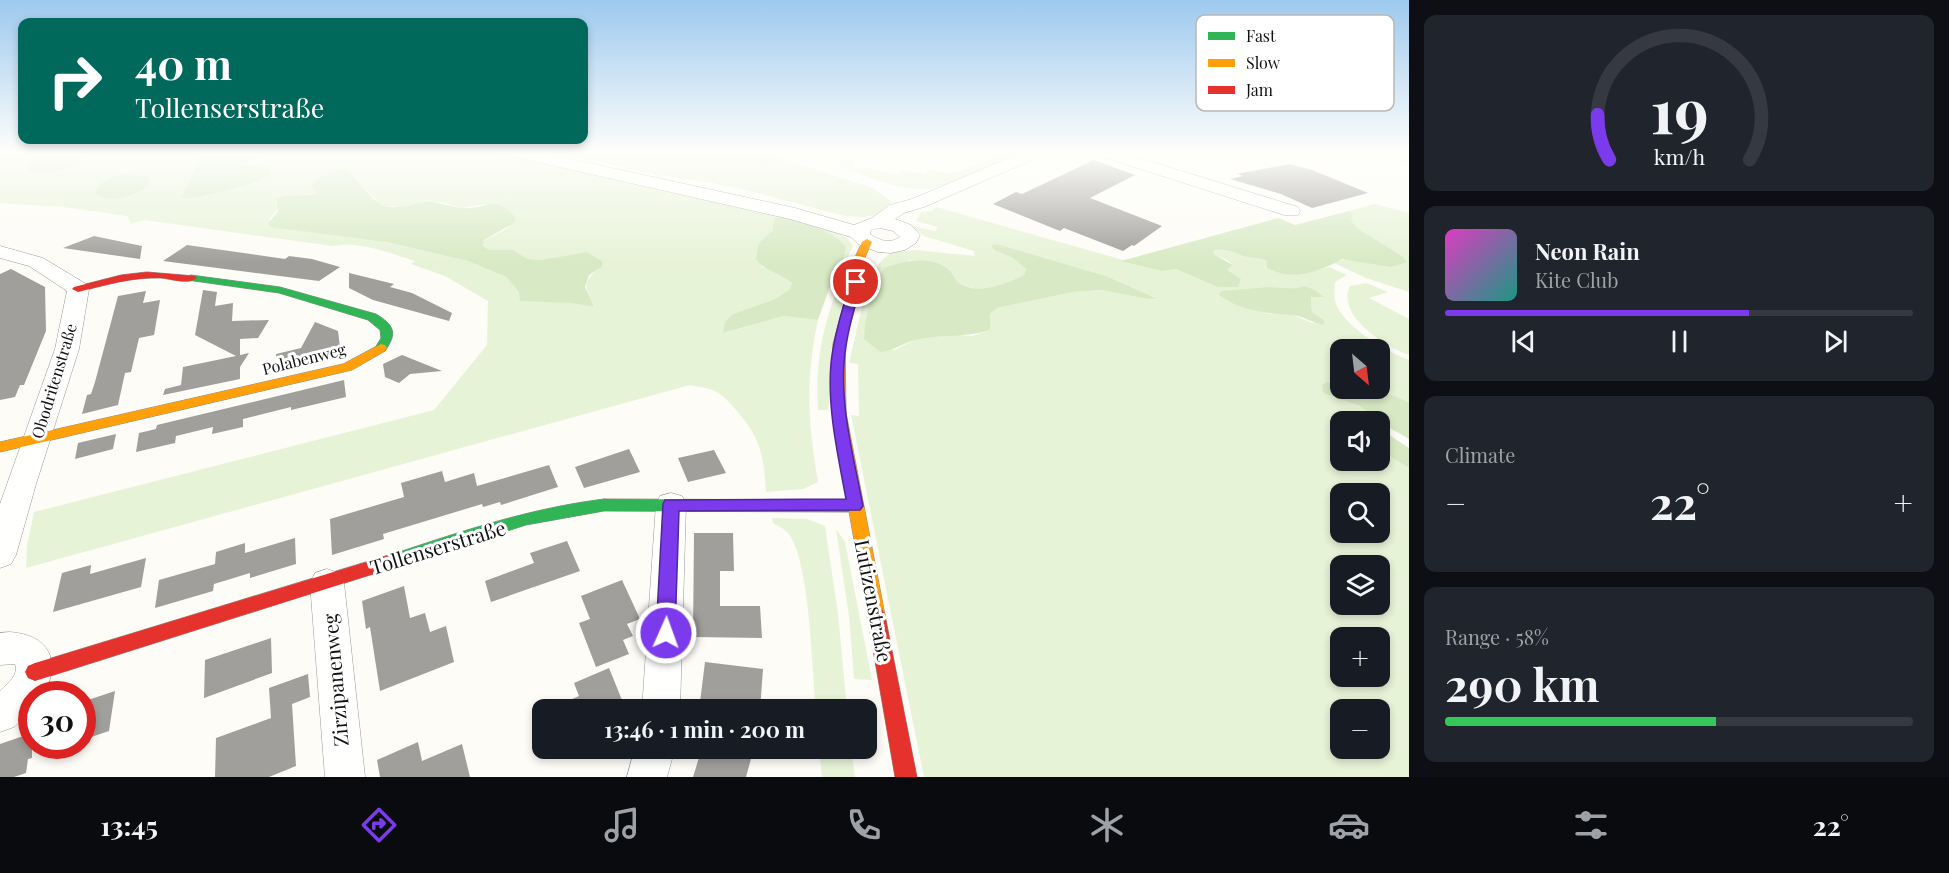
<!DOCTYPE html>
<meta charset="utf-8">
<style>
body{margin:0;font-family:"Playfair Display",serif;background:#20242c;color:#f1f3f6;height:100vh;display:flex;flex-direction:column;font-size:22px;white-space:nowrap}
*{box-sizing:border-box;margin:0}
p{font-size:20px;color:#9ea1a6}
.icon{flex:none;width:33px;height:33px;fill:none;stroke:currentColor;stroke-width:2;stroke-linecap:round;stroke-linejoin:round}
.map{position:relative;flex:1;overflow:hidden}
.side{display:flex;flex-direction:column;gap:15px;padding:15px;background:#0d0f14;width:540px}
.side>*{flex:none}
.banner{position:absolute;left:18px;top:18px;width:570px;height:126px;border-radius:12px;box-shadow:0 3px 9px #0003;background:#00695c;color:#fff;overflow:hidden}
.needle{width:39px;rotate:152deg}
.buttons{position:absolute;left:1330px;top:339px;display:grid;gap:12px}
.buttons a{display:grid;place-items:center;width:60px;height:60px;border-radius:12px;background:#171b24;box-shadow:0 3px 9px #0003;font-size:30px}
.speed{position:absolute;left:18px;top:681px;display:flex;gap:12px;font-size:30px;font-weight:700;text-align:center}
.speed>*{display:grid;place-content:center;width:78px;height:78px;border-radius:50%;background:#171b24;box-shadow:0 3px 9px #0003;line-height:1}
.speed .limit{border:9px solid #d22;background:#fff;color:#111}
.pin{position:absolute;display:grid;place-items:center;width:51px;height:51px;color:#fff;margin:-26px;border:3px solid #fff;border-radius:50%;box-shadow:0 2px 6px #0007}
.me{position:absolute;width:66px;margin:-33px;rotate:2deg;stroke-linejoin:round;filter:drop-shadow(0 0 4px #0008)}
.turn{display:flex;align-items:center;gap:21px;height:126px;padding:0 18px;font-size:27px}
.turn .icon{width:78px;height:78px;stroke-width:2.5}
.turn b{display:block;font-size:42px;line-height:51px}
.big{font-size:45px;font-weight:700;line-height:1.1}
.side .tile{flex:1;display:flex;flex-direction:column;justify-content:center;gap:9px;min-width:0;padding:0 21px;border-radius:12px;background:#20242c}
.side .dial{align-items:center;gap:0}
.dial svg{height:156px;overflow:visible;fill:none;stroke:#363941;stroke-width:7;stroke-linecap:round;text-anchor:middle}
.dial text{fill:#f1f3f6;stroke:none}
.song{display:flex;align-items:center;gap:18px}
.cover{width:72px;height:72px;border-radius:9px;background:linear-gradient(135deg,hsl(310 70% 55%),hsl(170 70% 35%))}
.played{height:6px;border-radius:3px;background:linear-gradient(90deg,#7c3aed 65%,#363941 65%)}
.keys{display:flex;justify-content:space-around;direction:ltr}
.heat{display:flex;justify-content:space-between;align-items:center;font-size:33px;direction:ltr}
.charge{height:9px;border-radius:4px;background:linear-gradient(90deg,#34c759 58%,#363941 0)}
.trip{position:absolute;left:532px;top:699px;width:345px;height:60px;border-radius:12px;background:#171b24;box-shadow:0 3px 9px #0003;font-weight:700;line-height:60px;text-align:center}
.tabs{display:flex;height:96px;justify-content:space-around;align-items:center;background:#090b0e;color:#9ea1a6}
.tabs .icon{width:42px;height:42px}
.tabs .on{color:#7c3aed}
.tabs b{font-size:27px;color:#f1f3f6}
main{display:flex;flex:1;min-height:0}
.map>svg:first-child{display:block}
</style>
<main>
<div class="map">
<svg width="1409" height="777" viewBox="0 0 1409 777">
<rect width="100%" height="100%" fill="#fdfcf7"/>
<g fill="#e7f3d7" fill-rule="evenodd">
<path d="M0 153H502L796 218C812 223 847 232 853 246L846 260 773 230 759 243 762 267 786 277 792 283 790 289 775 299 733 314 724 333 783 316 818 320C805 382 808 420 818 482L803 489 766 492C764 457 761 439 737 411 732 405 725 397 717 392 710 388 698 387 690 385L26 568 27 546 34 512 434 410 487 345 488 301 445 276 411 264 415 261C389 253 360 241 333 246L144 220 131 224 127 216 64 207 0 203ZM349 170 379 204 386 206 398 207 425 202H442L461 208 485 204 515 219C510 230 495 235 484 240L483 244 489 250H513L528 259 540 260 587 252 602 261V267C581 281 585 286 593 307L519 292 506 277 468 261 387 242 269 220 279 207 275 202 280 197 291 195 300 197 316 193V189Z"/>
<path d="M557 153H763L873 188 892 202 876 215 865 217 845 216 750 191 709 182 657 175Z"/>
<path d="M1002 153H1018C995 163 950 187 926 189 898 191 866 175 840 167L838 162 846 159 856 161 853 166 898 175 902 170 925 174 928 170 946 173 958 172Z"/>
<path d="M1375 204 1409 213V292L1366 278 1334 263C1350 254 1373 264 1391 267L1402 256 1357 228 1351 220 1353 214 1349 211Z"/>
<path d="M936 207 1162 271 1176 269 1217 287 1227 270 1233 265 1227 260 1213 254V250C1225 249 1231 252 1243 256 1251 258 1258 257 1267 261V268C1287 279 1308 273 1329 267L1347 275 1335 282C1335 288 1334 296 1335 301 1342 326 1387 352 1409 360V402L1377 389 1380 388V350H1341V384L1328 382 1323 393 1360 406 1380 422 1368 421 1351 411 1358 421 1341 422V460H1380V450L1409 468V777H924L851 415 859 416 858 364 849 363 869 276 884 258 891 253 915 250 975 256 974 251 924 236 912 226 935 231 938 227 916 221 921 212 932 211ZM997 244 1106 276 1154 297 1148 299 1101 290 1073 292 997 308 990 314V330L972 336 945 334 916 339 893 351 908 260C920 261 933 262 945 268 951 270 952 277 957 281 977 297 1005 284 1024 275L1026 269 1013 258 994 250ZM1304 286 1323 296H1311L1312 312 1324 320 1312 323 1293 315 1269 314 1225 300 1273 287 1295 290ZM1341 494H1380V532H1341ZM1341 566H1380V604H1341ZM1341 638H1380V676H1341ZM1341 710H1380V748H1341Z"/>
<path d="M1366 283 1388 292 1369 298 1409 319V355C1384 346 1336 315 1350 286Z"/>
<path d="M836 293H844L828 410H818C815 369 821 332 836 293Z"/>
<path d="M772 518 807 519 825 526 838 614 847 709H816C812 672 810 559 788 533 785 529 778 526 773 523Z"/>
<path d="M836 529 845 542 872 680 854 679 849 616Z"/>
<path d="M819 749H851L855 777H822Z"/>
</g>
<g fill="#d8eac5">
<path d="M36 153H82L83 154C73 171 47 175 29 171L28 160Z"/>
<path d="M210 153H257V157L236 165H267L270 167 268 176C257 184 194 200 181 198L198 163V158Z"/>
<path d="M341 169 349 170C358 180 369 197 380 204 394 212 412 203 426 202 439 201 449 207 462 208 487 210 495 193 516 218L514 223 484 240 483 245 489 250H513L528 259 540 260 587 252 602 261V267L589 275 585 287 594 307 571 303 520 301 519 292 506 277 468 261 387 242 271 227 268 224 278 211 276 199C289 191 302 199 316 193L312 186 319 177Z"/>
<path d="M122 174 149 176V185C136 196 111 204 95 194 100 181 109 177 122 174Z"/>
<path d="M1349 211 1353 214 1351 220 1357 228 1402 256 1407 262 1391 267 1342 259C1319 272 1292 282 1267 268V261C1258 257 1251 258 1243 256 1232 252 1226 249 1214 250L1213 254 1233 265 1227 270 1241 279 1238 287H1217L1176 269 1162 271 1121 261 1278 218 1295 225Z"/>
<path d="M776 218C792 216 837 233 846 247L843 258 846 260 829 289 818 320 783 316 723 333 725 322 733 314 775 299 790 289 792 283C780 272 765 272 756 259L759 243 773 230V223Z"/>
<path d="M997 244 1106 276 1156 298 1148 299 1101 290 1073 292 997 308 990 314V330C966 338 945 334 920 339 905 341 895 351 880 352L864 339C865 312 872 292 884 268 903 261 930 255 948 269 952 272 953 277 957 281 975 297 1005 284 1024 275L1026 269 1013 258 994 250 991 245Z"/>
<path d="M1304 286 1315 290 1324 297H1311L1312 312 1324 320V325C1313 323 1303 316 1292 315 1268 314 1238 310 1219 295L1221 291C1237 290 1254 288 1270 287 1283 287 1292 291 1304 286Z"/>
<path d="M1327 382 1341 384V388L1377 389 1409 402V439L1383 424 1360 406 1323 393 1322 385Z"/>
<path d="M1380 429 1409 448V468L1380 450Z"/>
</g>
<g fill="#a19f9c">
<path d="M1094 160 1135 175 1090 198 1162 226 1134 246 1132 245 1123 251 1064 228 1060 231 993 204 1016 192 1022 194Z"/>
<path d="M1289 164 1312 170 1368 193 1312 208 1281 194 1230 179 1243 176 1237 174Z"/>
<path d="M94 236 142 246 140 259 63 248Z"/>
<path d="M187 245 285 259 289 256 312 259 340 267 319 281 163 261Z"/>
<path d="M11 269 45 287 46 331 24 385H20L15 397 0 400V274Z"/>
<path d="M349 273 394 284 390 287 412 293 452 313 449 321 373 300 349 288Z"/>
<path d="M203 290 217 292 215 306 233 303 232 321 269 320 258 338 240 339V355L249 353 240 367V379L163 395 165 389 181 385 183 367 236 356 195 335Z"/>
<path d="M146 291 143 303 160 300 154 335 139 338 131 372 125 373 118 405 82 414 87 395 91 394 95 382 118 296Z"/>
<path d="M315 322 338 331 341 355 277 370 276 354 301 348Z"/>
<path d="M402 355 442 371 410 374 399 383 385 377 383 364Z"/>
<path d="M344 380 346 397 291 410V407L243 419V427L212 434 213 427 176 436 175 443 136 452 139 433 156 429 157 425Z"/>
<path d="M116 434 113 449 75 459 78 443Z"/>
<path d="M629 449 640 472 584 488 575 467Z"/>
<path d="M714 450 726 473 688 482 678 458Z"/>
<path d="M549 465 558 487 501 505 500 502 483 507 482 504 383 534 384 539 332 555 330 519 404 497 401 483 442 471 445 482 474 473 477 486Z"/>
<path d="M694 533H733L734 571H720V606H760L762 638 693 637Z"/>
<path d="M295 538 296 564 250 578V573L214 584 213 591 155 608 159 580 215 564 216 552 245 543V553Z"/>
<path d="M567 541 580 571 491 602 485 581 534 563 530 553Z"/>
<path d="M146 558 141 587 53 612 62 573 91 565 90 574Z"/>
<path d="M622 580 640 619 627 624 633 636 623 640 629 654 596 667 579 623 590 619 581 596Z"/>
<path d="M404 586 410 618 425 613 430 632 446 626 454 662 380 691 370 627 366 629 362 601Z"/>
<path d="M271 638 272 673 204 698 205 660Z"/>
<path d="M705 662 763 669 760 710H699Z"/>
<path d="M609 668 626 710H547L579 696 574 683Z"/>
<path d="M308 674 310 697 292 704 296 766 269 777H215L216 738 271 718 269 688Z"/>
<path d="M115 691 109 731 82 740V702Z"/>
<path d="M32 733V758L28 759 26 773 14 777H0V744Z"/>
<path d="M418 742 422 761 462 744 470 777H380L377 760Z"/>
<path d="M702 748H754L746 777H693Z"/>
</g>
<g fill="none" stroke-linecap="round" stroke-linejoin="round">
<defs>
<g id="street">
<path d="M512 153H543L795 208 854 225 872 218 890 205 912 199 1021 153H1043L1041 156 924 207 904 213 895 219 911 225 920 235 916 243 905 250 891 253 878 252 858 244 851 237 790 219 520 158ZM880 228 893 231 900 237C890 244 880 241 870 234L871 230Z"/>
<path d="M1098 153H1123L1298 207 1300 211 1298 215H1284L1100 156Z"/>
<path d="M1391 153H1409V162L1393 156Z"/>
<path d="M0 246 43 258 86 284 89 289 79 349 36 484 16 555 11 564 0 568V504L55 349 67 291 29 266 0 258Z"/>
<path d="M671 493 682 496 686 504 680 710H642L656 504 660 496Z"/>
<path d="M327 569 339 573 344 583 365 777H325L310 583 315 573Z"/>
<path d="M10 632C50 635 61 661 44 694H32V711L14 727 0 732V691C8 683 19 675 15 664L0 665V633Z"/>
<path d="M635 748H675L667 777H627Z"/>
</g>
<g id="fast">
<path d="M191 275 280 287 376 314C394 325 398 333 385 351H377L375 348 381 338 380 330 368 320 279 293 187 280 185 278Z"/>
<path d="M604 499 855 500 861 502 863 506 861 510 855 512 604 511 526 525 399 566 393 564 390 559 393 554C462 531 531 508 604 499Z"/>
</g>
<g id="slow">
<path d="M867 239 872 242 862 264V282L845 344 846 413 885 615 882 621 876 623 870 621 867 615 832 413 833 344 850 282 852 264 862 242Z"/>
<path d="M381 344 385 345 387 348 385 351 352 370 0 452V442L343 364Z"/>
</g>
<g id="jam">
<path d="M147 272 195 276 197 278C189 285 171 279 161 278 132 277 106 285 78 292L72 289 74 287 121 275Z"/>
<path d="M399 552 405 554 408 559 405 564 35 681 28 678 25 672 28 666 35 663Z"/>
<path d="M876 607 882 609 885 615 917 777H895L867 615 870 609Z"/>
</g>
</defs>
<use href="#street" stroke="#979795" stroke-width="1"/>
<use href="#fast" stroke="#8e8d8b" stroke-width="1"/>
<use href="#slow" stroke="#8e8d8b" stroke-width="1"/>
<use href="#jam" stroke="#8e8d8b" stroke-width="1"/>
<use href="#street" fill="#fffffe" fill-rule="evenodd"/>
<use href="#fast" fill="#30b455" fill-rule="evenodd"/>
<use href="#slow" fill="#ff9f0a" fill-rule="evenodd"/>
<use href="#jam" fill="#e5322d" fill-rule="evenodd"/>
</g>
<linearGradient id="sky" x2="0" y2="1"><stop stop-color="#9dc9ee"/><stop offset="0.58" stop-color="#fefefb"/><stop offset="1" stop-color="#fefefb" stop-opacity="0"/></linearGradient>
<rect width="1409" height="262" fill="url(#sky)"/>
<path fill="#7c3aed" stroke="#51269a" stroke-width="1.5" d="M856 279 862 282C854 309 846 335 844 364 841 411 854 459 863 506L860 510 679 511 675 633 672 639 666 641 659 639 656 633 663 504 665 500 846 499C838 455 827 408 831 363 834 335 842 309 851 282Z"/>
<g text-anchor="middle" stroke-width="6" stroke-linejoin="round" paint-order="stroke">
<g font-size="16" fill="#111" stroke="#fff">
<text transform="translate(304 359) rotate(-14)" y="6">Polabenweg</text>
<text transform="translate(54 381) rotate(-73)" y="6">Obodritenstraße</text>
</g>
<g font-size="20" fill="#111" stroke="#fff">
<text transform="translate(438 548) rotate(-17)" y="7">Tollenserstraße</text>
<text transform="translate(873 601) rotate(79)" y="7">Lutizenstraße</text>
<text transform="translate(336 680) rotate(-95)" y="7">Zirzipanenweg</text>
</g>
</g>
<rect x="1196" y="15" width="198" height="96" rx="9" fill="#fff" stroke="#b8b8b8" stroke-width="1.5"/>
<rect x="1208" y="32" width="27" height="8" fill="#30b455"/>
<rect x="1208" y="59" width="27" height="8" fill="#ff9f0a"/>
<rect x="1208" y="86" width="27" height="8" fill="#e5322d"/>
<g font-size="16" fill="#111">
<text x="1246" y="42">Fast</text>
<text x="1246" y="69">Slow</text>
<text x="1246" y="96">Jam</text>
</g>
</svg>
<div class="buttons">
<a><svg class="needle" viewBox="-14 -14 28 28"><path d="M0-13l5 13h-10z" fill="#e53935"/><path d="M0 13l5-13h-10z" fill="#9ea1a6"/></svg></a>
<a><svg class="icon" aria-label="sound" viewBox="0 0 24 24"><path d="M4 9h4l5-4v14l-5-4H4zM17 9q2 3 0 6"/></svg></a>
<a><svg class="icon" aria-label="search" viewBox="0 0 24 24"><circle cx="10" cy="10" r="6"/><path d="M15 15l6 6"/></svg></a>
<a><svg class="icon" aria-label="layers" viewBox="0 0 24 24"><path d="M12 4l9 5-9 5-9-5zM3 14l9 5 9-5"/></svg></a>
<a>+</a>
<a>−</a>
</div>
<div class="speed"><div class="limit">30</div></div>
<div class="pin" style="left:856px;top:282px;background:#d93025"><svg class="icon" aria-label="arrive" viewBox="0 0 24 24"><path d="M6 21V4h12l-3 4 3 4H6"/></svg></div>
<svg class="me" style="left:666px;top:633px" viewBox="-20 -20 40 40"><circle r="17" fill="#7c3aed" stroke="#fff" stroke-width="3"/><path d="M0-11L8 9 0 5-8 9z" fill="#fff"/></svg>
<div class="trip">13:46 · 1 min · 200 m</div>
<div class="banner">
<div class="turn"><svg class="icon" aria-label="right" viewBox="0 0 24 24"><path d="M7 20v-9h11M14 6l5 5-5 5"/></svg><div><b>40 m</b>Tollenserstraße</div></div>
</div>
</div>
<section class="side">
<div class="tile dial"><svg viewBox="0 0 100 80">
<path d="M14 69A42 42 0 1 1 86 69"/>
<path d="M14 69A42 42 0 0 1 8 46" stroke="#7c3aed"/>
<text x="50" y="56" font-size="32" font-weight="700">19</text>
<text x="50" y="72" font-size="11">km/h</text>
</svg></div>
<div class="tile">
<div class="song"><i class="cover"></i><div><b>Neon Rain</b><p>Kite Club</p></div></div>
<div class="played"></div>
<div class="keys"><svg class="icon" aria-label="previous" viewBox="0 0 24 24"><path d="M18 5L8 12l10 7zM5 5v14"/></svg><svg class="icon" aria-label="pause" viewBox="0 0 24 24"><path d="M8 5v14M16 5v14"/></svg><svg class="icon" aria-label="next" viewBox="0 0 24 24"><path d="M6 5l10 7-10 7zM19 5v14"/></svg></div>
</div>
<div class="tile"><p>Climate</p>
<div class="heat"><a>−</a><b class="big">22°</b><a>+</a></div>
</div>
<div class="tile"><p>Range · 58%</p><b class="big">290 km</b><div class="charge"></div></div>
</section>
</main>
<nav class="tabs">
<b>13:45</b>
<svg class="icon on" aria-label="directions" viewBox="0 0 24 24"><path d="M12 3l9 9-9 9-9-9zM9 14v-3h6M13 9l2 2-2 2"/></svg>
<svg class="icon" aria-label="music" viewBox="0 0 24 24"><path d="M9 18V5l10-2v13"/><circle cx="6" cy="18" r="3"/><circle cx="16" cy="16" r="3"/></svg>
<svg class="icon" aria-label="phone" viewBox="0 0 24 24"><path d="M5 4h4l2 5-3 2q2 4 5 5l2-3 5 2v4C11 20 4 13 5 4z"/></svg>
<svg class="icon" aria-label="climate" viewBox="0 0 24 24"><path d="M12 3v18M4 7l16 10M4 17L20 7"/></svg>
<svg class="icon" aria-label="car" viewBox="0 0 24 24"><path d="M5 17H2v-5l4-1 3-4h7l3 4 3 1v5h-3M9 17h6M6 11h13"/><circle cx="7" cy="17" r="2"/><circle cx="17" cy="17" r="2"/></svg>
<svg class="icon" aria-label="filters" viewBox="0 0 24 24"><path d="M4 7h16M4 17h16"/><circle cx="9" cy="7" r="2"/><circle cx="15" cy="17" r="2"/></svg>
<b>22°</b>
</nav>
